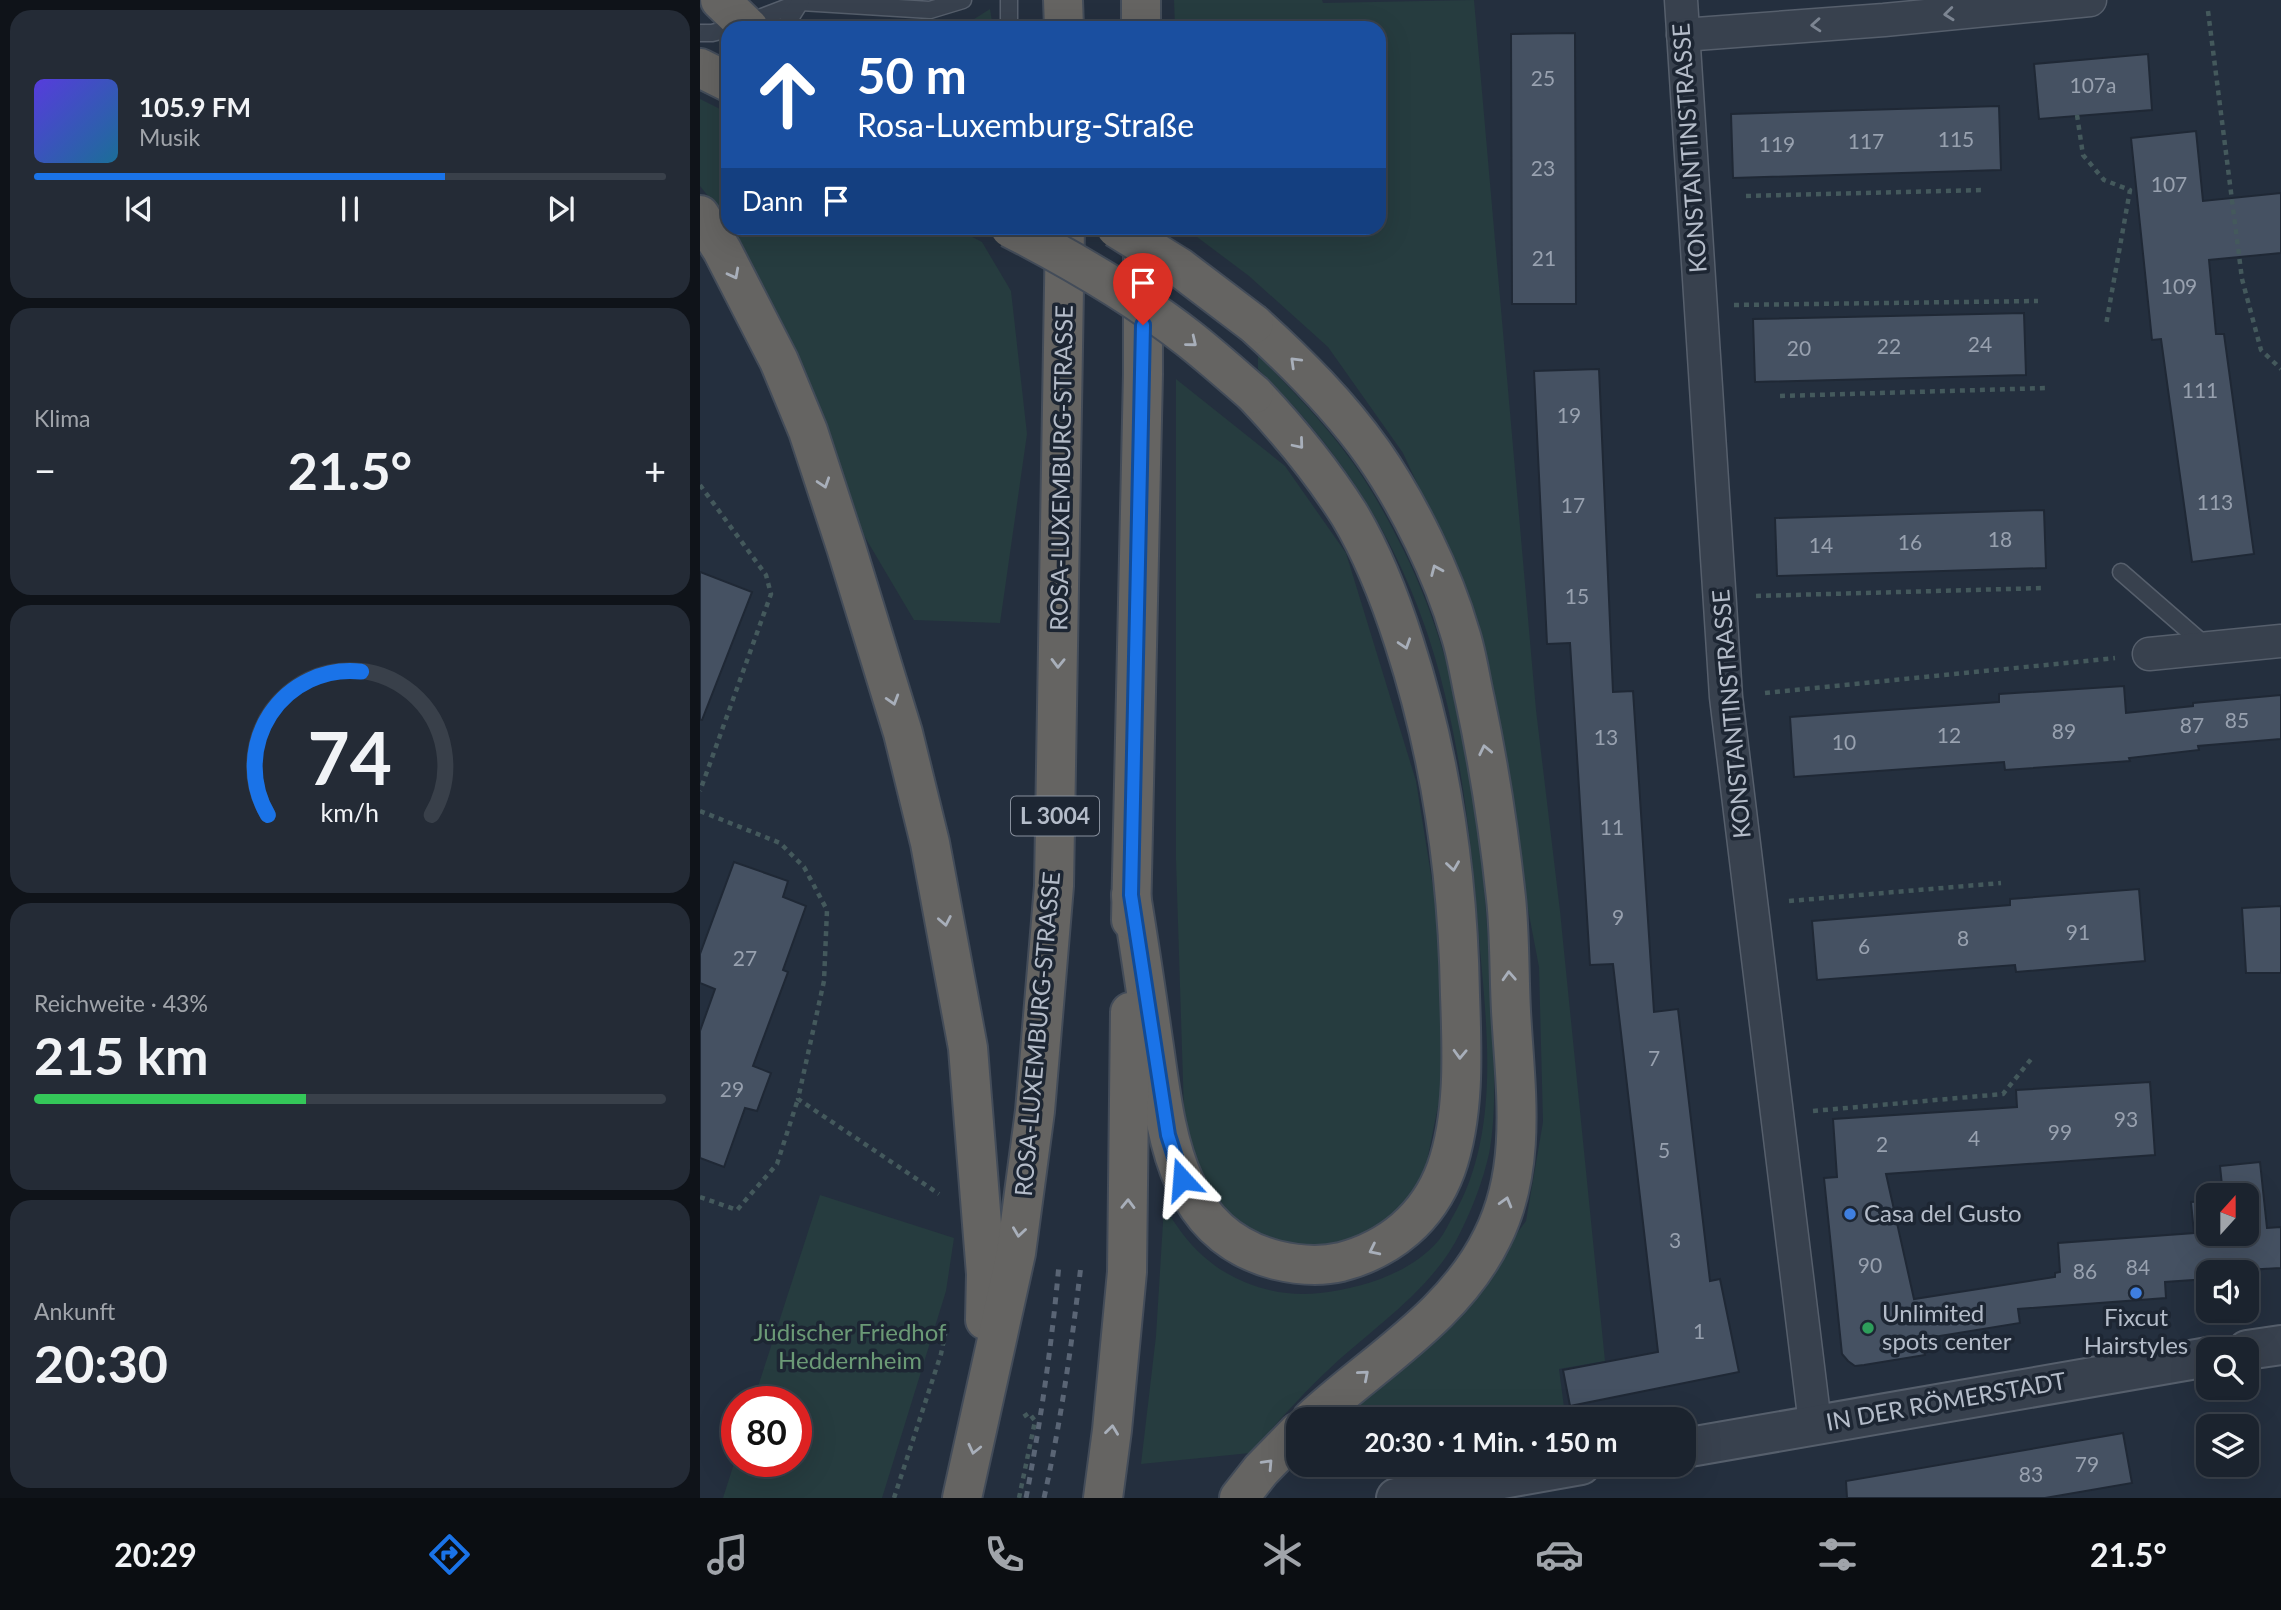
<!DOCTYPE html>
<html lang="de">
<meta charset="utf-8">
<style>
body{margin:0;font-family:Lato,sans-serif;background:#242b36;color:#f1f3f6;height:100vh;display:flex;flex-direction:column;font-size:26px;white-space:nowrap}
*{box-sizing:border-box;margin:0}
p{font-size:23px;color:#a0a4aa}
.icon{flex:none;width:38px;height:38px;fill:none;stroke:currentColor;stroke-width:2;stroke-linecap:round;stroke-linejoin:round}
.map{position:relative;flex:1;overflow:hidden}
.drawer{display:flex;flex-direction:column;gap:10px;padding:10px;background:#0f1319;width:700px}
.drawer>*{flex:none}
.hud{position:absolute;left:21px;top:21px;width:665px;height:214px;border-radius:21px;box-shadow:0 7px 28px #0002,0 0 0 2px #39404a;background:#1a4fa0;color:#fff;overflow:hidden}
.needle{width:46px;rotate:21deg}
.controls{position:absolute;left:1496px;top:1183px;display:grid;gap:14px}
.controls a{display:grid;place-items:center;width:63px;height:63px;border-radius:14px;background:#1b232e;box-shadow:0 7px 28px #0002,0 0 0 2px #39404a;font-size:35px}
.speed{position:absolute;left:21px;top:1386px;display:flex;gap:14px;font-size:35px;font-weight:700;text-align:center}
.speed>*{display:grid;place-content:center;width:91px;height:91px;border-radius:50%;background:#1b232e;box-shadow:0 7px 28px #0002,0 0 0 2px #39404a;line-height:1}
.speed .limit{border:10px solid #d22;background:#fff;color:#111}
.pin{position:absolute;display:grid;place-items:center;width:60px;height:60px;color:#fff;margin:-72px -30px;border-radius:50% 50% 50% 0;rotate:-45deg;box-shadow:0 0 7px #0007}
.pin .icon{rotate:45deg}
.me{position:absolute;width:77px;margin:-38px;rotate:341deg;stroke-linejoin:round;filter:drop-shadow(0 0 5px #0008)}
.turn{display:flex;align-items:center;gap:24px;height:147px;padding:0 21px;font-size:32px}
.turn .icon{width:91px;height:91px;stroke-width:2.5}
.turn b{display:block;font-size:49px;line-height:60px}
.then{display:flex;align-items:center;height:66px;padding:0 21px;background:#0003;gap:14px;font-size:26px}
.big{font-size:52px;font-weight:700;line-height:1.1}
.drawer .card{flex:1;display:flex;flex-direction:column;justify-content:center;gap:10px;min-width:0;padding:0 24px;border-radius:21px;background:#242b36}
.drawer .dial{align-items:center;gap:0}
.dial svg{height:182px;overflow:visible;fill:none;stroke:#39404a;stroke-width:7;stroke-linecap:round;text-anchor:middle}
.dial text{fill:#f1f3f6;stroke:none}
.song{display:flex;align-items:center;gap:21px}
.cover{width:84px;height:84px;border-radius:10px;background:linear-gradient(135deg,hsl(250 70% 55%),hsl(200 70% 35%))}
.played{height:7px;border-radius:4px;background:linear-gradient(90deg,#1a73e8 65%,#39404a 65%)}
.keys{display:flex;justify-content:space-around;direction:ltr}
.heat{display:flex;justify-content:space-between;align-items:center;font-size:38px;direction:ltr}
.charge{height:10px;border-radius:5px;background:linear-gradient(90deg,#34c759 43%,#39404a 0)}
.trip{position:absolute;left:586px;top:1407px;width:410px;height:70px;border-radius:21px;background:#1b232e;box-shadow:0 7px 28px #0002,0 0 0 2px #39404a;font-weight:700;line-height:70px;text-align:center}
.menu{display:flex;height:112px;justify-content:space-around;align-items:center;background:#0b0e12;color:#a0a4aa}
.menu .icon{width:49px;height:49px}
.menu .current{color:#1a73e8}
.menu b{font-size:32px;color:#f1f3f6}
main{display:flex;flex:1;min-height:0}
.map>svg:first-child{display:block}
</style>
<main>
<section class="drawer">
<div class="card">
<div class="song"><i class="cover"></i><div><b>105.9 FM</b><p>Musik</p></div></div>
<div class="played"></div>
<div class="keys"><svg class="icon" aria-label="previous" viewBox="0 0 24 24"><path d="M18 5L8 12l10 7zM5 5v14"/></svg><svg class="icon" aria-label="pause" viewBox="0 0 24 24"><path d="M8 5v14M16 5v14"/></svg><svg class="icon" aria-label="next" viewBox="0 0 24 24"><path d="M6 5l10 7-10 7zM19 5v14"/></svg></div>
</div>
<div class="card"><p>Klima</p>
<div class="heat"><a>−</a><b class="big">21.5°</b><a>+</a></div>
</div>
<div class="card dial"><svg viewBox="0 0 100 80">
<path d="M14 69A42 42 0 1 1 86 69"/>
<path d="M14 69A42 42 0 0 1 55 6" stroke="#1a73e8"/>
<text x="50" y="56" font-size="32" font-weight="700">74</text>
<text x="50" y="72" font-size="11">km/h</text>
</svg></div>
<div class="card"><p>Reichweite · 43%</p><b class="big">215 km</b><div class="charge"></div></div>
<div class="card"><p>Ankunft</p><b class="big">20:30</b></div>
</section>
<div class="map">
<svg width="1581" height="1498" viewBox="0 0 1581 1498">
<rect width="100%" height="100%" fill="#242f3e"/>
<g fill="#263c3f">
<path d="M474 0H622L623 3 774 0 836 710 860 911 905 1361 859 1369 864 1407 790 1419H638L763 1306 826 1221 843 1122 839 967 768 593 703 453 628 347 549 276 485 228H679V28H475Z"/>
<path d="M290 9 293 28H260Z"/>
<path d="M0 99 28 113V221L0 186Z"/>
<path d="M32 228H255L282 242 311 291 327 434 300 623 214 620 159 527 94 346Z"/>
<path d="M558 355C587 385 617 415 642 448 667 480 686 515 704 551 771 688 784 847 791 998 793 1046 798 1107 789 1154 783 1180 773 1207 761 1231 733 1290 673 1327 627 1371 600 1396 575 1426 550 1453L441 1464 456 1336 464 1206C475 1224 487 1242 503 1256 534 1284 579 1298 620 1293 662 1288 710 1274 739 1240 744 1234 748 1225 752 1218 803 1132 786 1022 778 927 772 849 763 770 745 695 734 648 717 600 696 557 662 486 614 424 558 369Z"/>
<path d="M476 379 585 466 646 553 716 781 736 906 743 1031 741 1091 726 1166 702 1213 637 1249H592L555 1234 515 1200 489 1162 484 1112 476 860Z"/>
<path d="M120 1195 254 1238 246 1291 182 1498H23L37 1454V1461H96V1402H53Z"/>
</g>
<g fill="#455162" stroke="#1f2835" stroke-width="2">
<path d="M875 33 876 304H812L811 34Z"/>
<path d="M1448 54 1452 110 1339 119 1334 64Z"/>
<path d="M1299 106 1301 170 1033 178 1031 114Z"/>
<path d="M1496 131 1503 201 1581 193V253L1509 260 1516 334H1524L1554 554 1492 562 1461 339 1452 340 1431 138Z"/>
<path d="M1324 313 1326 375 1055 382 1053 319Z"/>
<path d="M899 369 913 692 933 691 954 1012 978 1009 1010 1281 1020 1279 1039 1372 870 1406 863 1370 958 1352 913 964 890 965 870 643 847 644 834 371Z"/>
<path d="M1344 510 1346 568 1077 576 1075 518Z"/>
<path d="M0 572 52 592 2 720H0Z"/>
<path d="M1424 686 1426 713 1493 706V703L1581 695V739L1498 746 1499 750 1429 758 1430 761 1305 770 1304 762 1094 777 1090 717 1299 702V694Z"/>
<path d="M34 862 88 881 83 897 106 906 83 970 88 972 53 1066 71 1073 57 1111 45 1108 24 1167 0 1158V1031L15 989 0 983V954Z"/>
<path d="M1439 889 1445 961 1316 972 1315 965 1117 980 1112 921 1310 905V899Z"/>
<path d="M1581 906V973H1546L1542 908Z"/>
<path d="M1450 1082 1455 1155 1186 1174 1214 1299 1355 1277V1273L1360 1272 1358 1243 1494 1233 1491 1202 1508 1201V1234H1547V1195H1523L1520 1166 1560 1162 1567 1228 1581 1227V1268L1508 1272V1279L1465 1282 1466 1298 1318 1309 1320 1323 1221 1339 1225 1355 1164 1365 1155 1366 1148 1361 1142 1354 1124 1178 1137 1177 1133 1119 1317 1107 1316 1090Z"/>
<path d="M1423 1433 1432 1483 1345 1498H1147L1146 1481Z"/>
</g>
<g fill="none" stroke-linecap="round" stroke-linejoin="round">
<defs>
<g id="service">
<path d="M44 24 101 2 230 10 263 0"/>
<path d="M84 28 101 1"/>
<path d="M309 28V0"/>
<path d="M0 33H12L28 29"/>
<path d="M1421 572 1506 646"/>
</g>
<g id="minor">
<path d="M981 0 1026 697 1115 1424"/>
<path d="M983 35 1184 20 1390 0"/>
<path d="M1449 654 1581 641"/>
</g>
<g id="tertiary">
<path d="M1547 1350 1581 1345"/>
<path d="M984 1448 1508 1357"/>
<path d="M696 1498 881 1465"/>
</g>
<g id="trunk">
<path d="M20 0 49 28"/>
<path d="M363 0 364 28"/>
<path d="M441 0V28"/>
<path d="M0 68 28 82"/>
<path d="M0 215 22 250 79 361 108 431 146 547 203 733 230 843 268 1048 286 1274 285 1320"/>
<path d="M554 324C598 364 639 405 673 453 708 503 743 574 760 633 767 654 770 678 775 700 789 766 799 831 806 898 810 935 809 973 811 1011 815 1087 828 1167 792 1238 754 1316 674 1362 612 1419"/>
<path d="M431 895C439 943 446 991 453 1040 466 1127 472 1233 576 1260 597 1265 620 1267 641 1262 690 1249 728 1218 746 1169 765 1115 762 1051 760 995 758 875 741 756 704 642 690 598 673 554 649 514 621 470 589 431 554 394"/>
<path d="M431 920 443 374V228"/>
<path d="M262 1498 316 1253 335 1111 354 886 365 228"/>
<path d="M403 1498 412 1430 427 1272 430 1012"/>
<path d="M539 1498 561 1470 598 1432"/>
</g>
</defs>
<use href="#service" stroke="#565f6c" stroke-width="19"/>
<use href="#minor" stroke="#565f6c" stroke-width="35"/>
<use href="#tertiary" stroke="#565f6c" stroke-width="42"/>
<use href="#trunk" stroke="#434c59" stroke-width="42"/>
<g stroke="#44595c" stroke-width="4.5" stroke-dasharray="5 5" stroke-linecap="butt">
<path d="M1508 11 1542 279 1561 350 1581 369"/>
<path d="M1377 115 1383 155 1404 180 1430 190 1406 325"/>
<path d="M1046 196 1285 190"/>
<path d="M1034 305 1338 301"/>
<path d="M1080 396 1346 388"/>
<path d="M0 485 66 575 71 594 0 791"/>
<path d="M1056 596 1344 588"/>
<path d="M1065 693 1415 658"/>
<path d="M0 811 80 843 104 867 127 910 124 981 98 1099 239 1194"/>
<path d="M1089 901 1301 883"/>
<path d="M1113 1111 1303 1094 1332 1058"/>
<path d="M0 1197 37 1210 77 1164 98 1099"/>
<path d="M194 1498 241 1354 246 1330"/>
<path d="M319 1498 335 1421 329 1413 320 1419"/>
</g>
<use href="#service" stroke="#38414e" stroke-width="16"/>
<use href="#minor" stroke="#38414e" stroke-width="32"/>
<use href="#tertiary" stroke="#38414e" stroke-width="38"/>
<use href="#trunk" stroke="#656462" stroke-width="38"/>
<g stroke="#5a6575" stroke-width="5" stroke-dasharray="7 7" stroke-linecap="butt">
<path d="M326 1498C341 1420 352 1343 359 1264"/>
<path d="M344 1498C361 1421 372 1343 381 1265"/>
</g>
<defs>
<g id="trunk-bridge">
<path d="M310 228C372 260 433 295 488 338 511 356 532 375 554 394"/>
<path d="M416 228 479 267 554 324"/>
</g>
</defs>
<use href="#trunk-bridge" stroke="#434c59" stroke-width="42" stroke-linecap="butt"/>
<use href="#trunk-bridge" stroke="#656462" stroke-width="38"/>
</g>
<defs><path id="oneway-chevron" d="M-2-3.5L2.5 0L-2 3.5" fill="none" stroke-width="1.6" stroke-linecap="round" stroke-linejoin="round" transform="scale(1.75)"/></defs>
<g stroke="#7c8592">
<use href="#oneway-chevron" transform="translate(1249 14) rotate(174)"/>
<use href="#oneway-chevron" transform="translate(1116 25) rotate(176)"/>
</g>
<g stroke="#a8afba">
<use href="#oneway-chevron" transform="translate(34 274) rotate(62)"/>
<use href="#oneway-chevron" transform="translate(492 342) rotate(39)"/>
<use href="#oneway-chevron" transform="translate(595 362) rotate(-136)"/>
<use href="#oneway-chevron" transform="translate(599 444) rotate(50)"/>
<use href="#oneway-chevron" transform="translate(124 483) rotate(72)"/>
<use href="#oneway-chevron" transform="translate(736 570) rotate(-113)"/>
<use href="#oneway-chevron" transform="translate(705 644) rotate(72)"/>
<use href="#oneway-chevron" transform="translate(358 663) rotate(91)"/>
<use href="#oneway-chevron" transform="translate(193 700) rotate(73)"/>
<use href="#oneway-chevron" transform="translate(785 750) rotate(-102)"/>
<use href="#oneway-chevron" transform="translate(753 866) rotate(82)"/>
<use href="#oneway-chevron" transform="translate(245 921) rotate(79)"/>
<use href="#oneway-chevron" transform="translate(809 976) rotate(-93)"/>
<use href="#oneway-chevron" transform="translate(760 1054) rotate(92)"/>
<use href="#oneway-chevron" transform="translate(806 1202) rotate(-74)"/>
<use href="#oneway-chevron" transform="translate(428 1204) rotate(-89)"/>
<use href="#oneway-chevron" transform="translate(319 1232) rotate(98)"/>
<use href="#oneway-chevron" transform="translate(674 1250) rotate(154)"/>
<use href="#oneway-chevron" transform="translate(664 1375) rotate(-41)"/>
<use href="#oneway-chevron" transform="translate(412 1430) rotate(-83)"/>
<use href="#oneway-chevron" transform="translate(274 1449) rotate(103)"/>
<use href="#oneway-chevron" transform="translate(568 1464) rotate(-47)"/>
</g>
<g fill="none" stroke-linecap="round" stroke-linejoin="round">
<defs>
<path id="route" d="M443 325 431 895 468 1135 482 1179"/>
</defs>
<use href="#route" stroke="#114b97" stroke-width="18"/>
<use href="#route" stroke="#1a73e8" stroke-width="12"/>
</g>
<g fill="#3f7fe0" stroke="#1d2633" stroke-width="2.5">
<circle cx="1150" cy="1214" r="7"/>
<circle cx="1436" cy="1293" r="7"/>
</g>
<circle fill="#2e9e5b" stroke="#1d2633" stroke-width="2.5" cx="1168" cy="1328" r="7"/>
<g text-anchor="middle" stroke-width="7" stroke-linejoin="round" paint-order="stroke">
<g font-size="21" fill="#98a1af">
<text x="843" y="86">25</text>
<text x="1393" y="93">107a</text>
<text x="1256" y="147">115</text>
<text x="1166" y="149">117</text>
<text x="1077" y="152">119</text>
<text x="843" y="176">23</text>
<text x="1469" y="192">107</text>
<text x="844" y="266">21</text>
<text x="1479" y="294">109</text>
<text x="1280" y="352">24</text>
<text x="1189" y="354">22</text>
<text x="1099" y="356">20</text>
<text x="1500" y="398">111</text>
<text x="869" y="423">19</text>
<text x="1515" y="510">113</text>
<text x="873" y="513">17</text>
<text x="1300" y="547">18</text>
<text x="1210" y="550">16</text>
<text x="1121" y="553">14</text>
<text x="877" y="604">15</text>
<text x="1537" y="728">85</text>
<text x="1492" y="733">87</text>
<text x="1364" y="739">89</text>
<text x="1249" y="743">12</text>
<text x="906" y="745">13</text>
<text x="1144" y="750">10</text>
<text x="912" y="835">11</text>
<text x="918" y="925">9</text>
<text x="1378" y="940">91</text>
<text x="1263" y="946">8</text>
<text x="1164" y="954">6</text>
<text x="45" y="966">27</text>
<text x="954" y="1066">7</text>
<text x="32" y="1097">29</text>
<text x="1426" y="1127">93</text>
<text x="1360" y="1140">99</text>
<text x="1274" y="1146">4</text>
<text x="1182" y="1152">2</text>
<text x="964" y="1158">5</text>
<text x="975" y="1248">3</text>
<text x="1170" y="1273">90</text>
<text x="1438" y="1275">84</text>
<text x="1385" y="1279">86</text>
<text x="999" y="1339">1</text>
<text x="1387" y="1472">79</text>
<text x="1331" y="1482">83</text>
</g>
<rect fill="#1d2633" stroke="#878f9c" stroke-width="2" x="311" y="796.5" width="88" height="39" rx="5"/>
<g font-size="23" font-weight="bold" fill="#b4bcc9">
<text x="355" y="824">L 3004</text>
</g>
<g font-size="24" fill="#b4bcc9" stroke="#1d2633">
<text transform="translate(990 148) rotate(-94)" y="8">KONSTANTINSTRASSE</text>
<text transform="translate(362 468) rotate(-89)" y="8">ROSA-LUXEMBURG-STRASSE</text>
<text transform="translate(1032 714) rotate(-95)" y="8">KONSTANTINSTRASSE</text>
<text transform="translate(338 1034) rotate(-85)" y="8">ROSA-LUXEMBURG-STRASSE</text>
<text transform="translate(1246 1402) rotate(-10)" y="8">IN DER RÖMERSTADT</text>
</g>
<g font-size="24" fill="#b4bcc9" stroke="#1d2633" text-anchor="start">
<text x="1164" y="1222">Casa del Gusto</text>
<text x="1182" y="1322">Unlimited<tspan x="1182" dy="28">spots center</tspan></text>
<text x="1436" y="1326" text-anchor="middle">Fixcut<tspan x="1436" dy="28">Hairstyles</tspan></text>
</g>
<g font-size="24" fill="#6b9a76" stroke="#1d2633">
<text x="150" y="1341">Jüdischer Friedhof<tspan x="150" dy="28">Heddernheim</tspan></text>
</g>
</g>
</svg>
<div class="controls">
<a><svg class="needle" viewBox="-14 -14 28 28"><path d="M0-13l5 13h-10z" fill="#e53935"/><path d="M0 13l5-13h-10z" fill="#a0a4aa"/></svg></a>
<a><svg class="icon" aria-label="sound" viewBox="0 0 24 24"><path d="M4 9h4l5-4v14l-5-4H4zM17 9q2 3 0 6"/></svg></a>
<a><svg class="icon" aria-label="search" viewBox="0 0 24 24"><circle cx="10" cy="10" r="6"/><path d="M15 15l6 6"/></svg></a>
<a><svg class="icon" aria-label="layers" viewBox="0 0 24 24"><path d="M12 4l9 5-9 5-9-5zM3 14l9 5 9-5"/></svg></a>
</div>
<div class="speed"><div class="limit">80</div></div>
<div class="pin" style="left:443px;top:325px;background:#d93025"><svg class="icon" aria-label="arrive" viewBox="0 0 24 24"><path d="M6 21V4h12l-3 4 3 4H6"/></svg></div>
<svg class="me" style="left:482px;top:1179px" viewBox="-20 -20 40 40"><path d="M0-17L14 15 0 8-14 15z" fill="#1a73e8" stroke="#fff" stroke-width="4"/></svg>
<div class="trip">20:30 · 1 Min. · 150 m</div>
<div class="hud">
<div class="turn"><svg class="icon" aria-label="ahead" viewBox="0 0 24 24"><path d="M12 20V5M6 11l6-6 6 6"/></svg><div><b>50 m</b>Rosa-Luxemburg-Straße</div></div>
<div class="then">Dann<svg class="icon" aria-label="arrive" viewBox="0 0 24 24"><path d="M6 21V4h12l-3 4 3 4H6"/></svg></div>
</div>
</div>
</main>
<nav class="menu">
<b>20:29</b>
<svg class="icon current" aria-label="directions" viewBox="0 0 24 24"><path d="M12 3l9 9-9 9-9-9zM9 14v-3h6M13 9l2 2-2 2"/></svg>
<svg class="icon" aria-label="music" viewBox="0 0 24 24"><path d="M9 18V5l10-2v13"/><circle cx="6" cy="18" r="3"/><circle cx="16" cy="16" r="3"/></svg>
<svg class="icon" aria-label="phone" viewBox="0 0 24 24"><path d="M5 4h4l2 5-3 2q2 4 5 5l2-3 5 2v4C11 20 4 13 5 4z"/></svg>
<svg class="icon" aria-label="climate" viewBox="0 0 24 24"><path d="M12 3v18M4 7l16 10M4 17L20 7"/></svg>
<svg class="icon" aria-label="car" viewBox="0 0 24 24"><path d="M5 17H2v-5l4-1 3-4h7l3 4 3 1v5h-3M9 17h6M6 11h13"/><circle cx="7" cy="17" r="2"/><circle cx="17" cy="17" r="2"/></svg>
<svg class="icon" aria-label="filters" viewBox="0 0 24 24"><path d="M4 7h16M4 17h16"/><circle cx="9" cy="7" r="2"/><circle cx="15" cy="17" r="2"/></svg>
<b>21.5°</b>
</nav>
